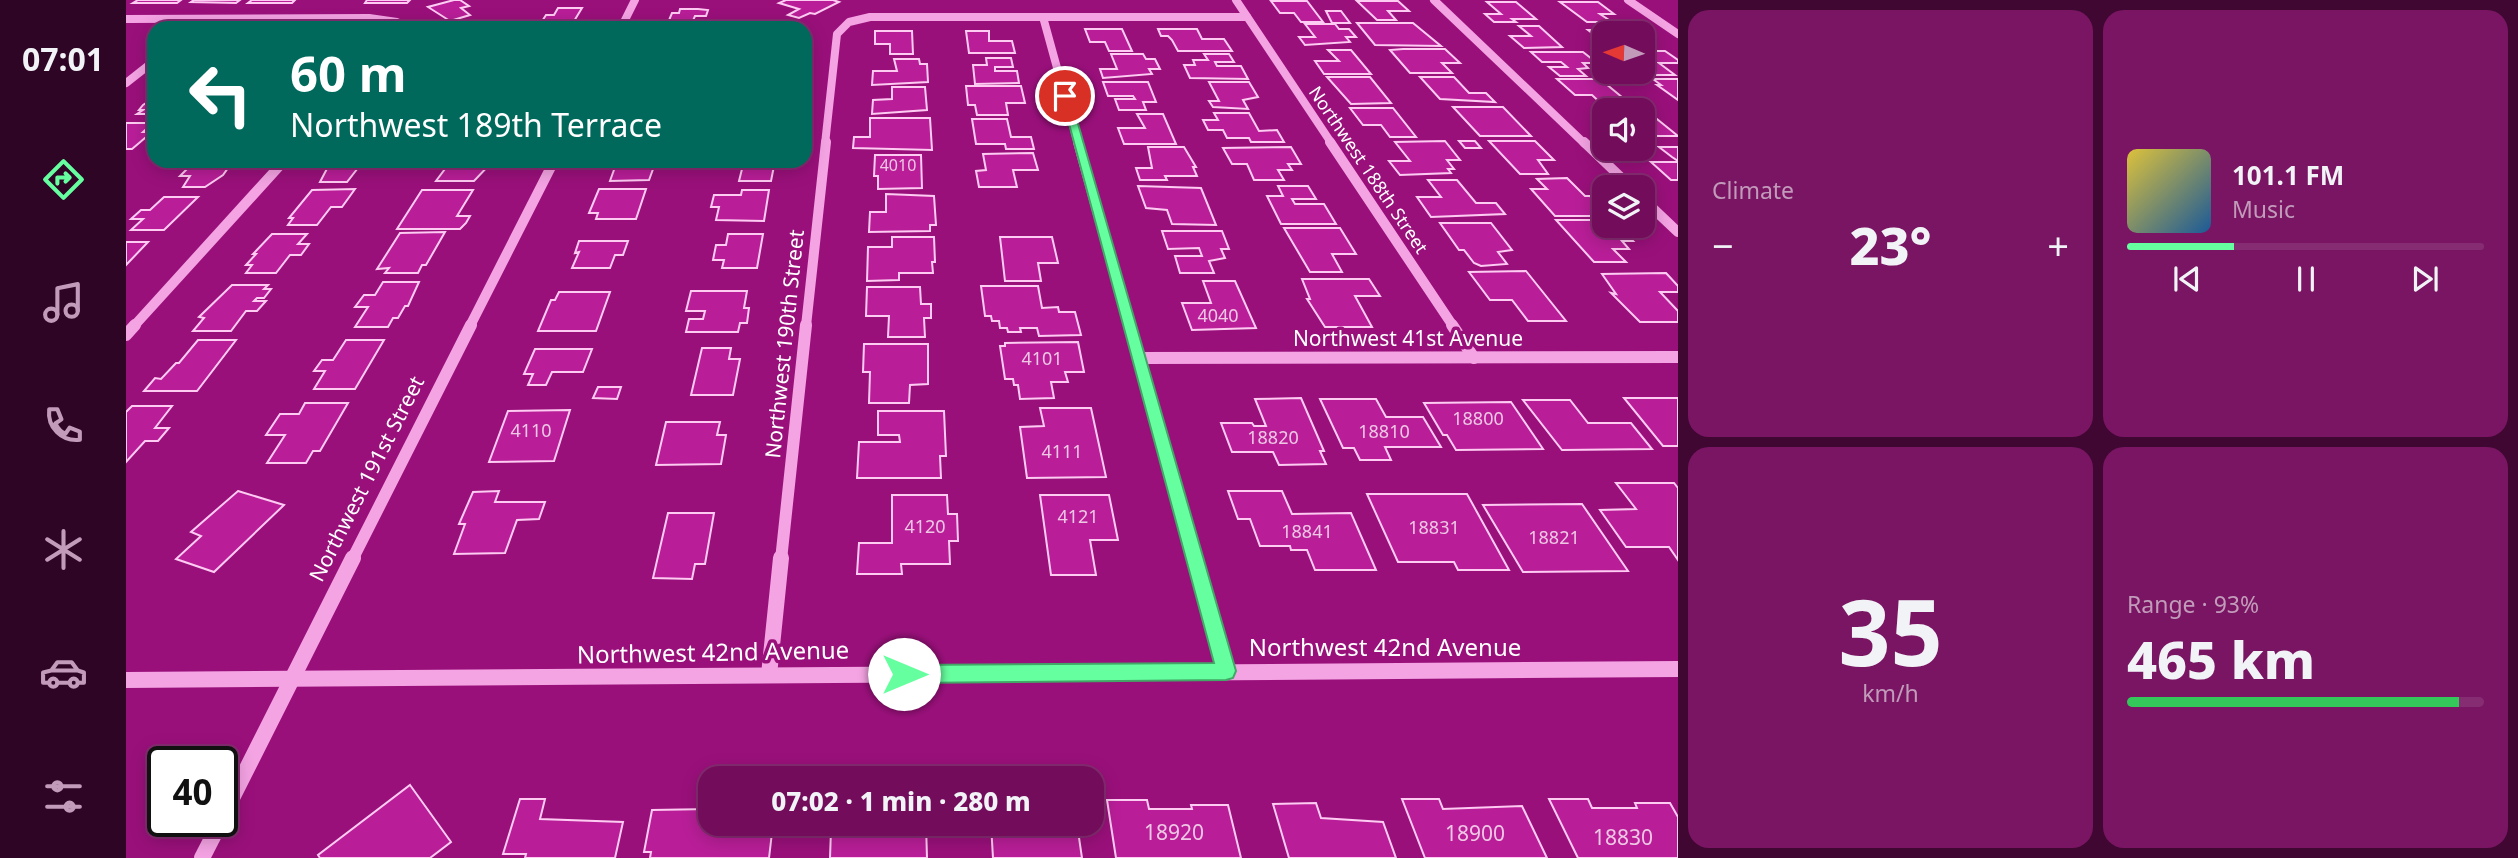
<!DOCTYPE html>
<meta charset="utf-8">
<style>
body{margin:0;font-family:"Noto Sans",sans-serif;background:#791562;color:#f1f3f6;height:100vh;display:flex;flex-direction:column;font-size:26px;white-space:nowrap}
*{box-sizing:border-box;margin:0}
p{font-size:23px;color:#c29bbb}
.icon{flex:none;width:38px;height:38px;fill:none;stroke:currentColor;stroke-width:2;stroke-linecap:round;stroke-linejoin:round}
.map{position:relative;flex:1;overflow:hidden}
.sheet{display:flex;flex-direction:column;gap:10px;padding:10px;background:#400733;width:840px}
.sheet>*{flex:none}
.banner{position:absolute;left:21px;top:21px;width:665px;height:147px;border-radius:21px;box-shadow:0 4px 18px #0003,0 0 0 2px #862c72;background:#00695c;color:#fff;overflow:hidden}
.needle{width:46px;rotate:272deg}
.fabs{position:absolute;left:1466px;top:21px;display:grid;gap:14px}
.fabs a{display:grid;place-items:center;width:63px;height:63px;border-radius:14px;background:#740c5c;box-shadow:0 4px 18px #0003,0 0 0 2px #862c72;font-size:35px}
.speed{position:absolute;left:21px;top:746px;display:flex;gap:14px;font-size:35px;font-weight:700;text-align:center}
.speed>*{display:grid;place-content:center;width:91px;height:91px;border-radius:50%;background:#740c5c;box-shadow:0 4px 18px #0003,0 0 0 2px #862c72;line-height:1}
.speed .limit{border:4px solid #111;border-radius:10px;background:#fff;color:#111}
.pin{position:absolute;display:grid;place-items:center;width:60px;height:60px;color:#fff;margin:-30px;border:4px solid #fff;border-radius:50%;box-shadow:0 2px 7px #0007}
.me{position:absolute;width:77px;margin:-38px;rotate:90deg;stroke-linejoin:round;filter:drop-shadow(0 0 5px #0008)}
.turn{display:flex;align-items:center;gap:24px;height:147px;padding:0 28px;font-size:32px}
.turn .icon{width:91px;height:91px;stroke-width:2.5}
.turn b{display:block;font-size:49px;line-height:60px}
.big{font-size:52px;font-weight:800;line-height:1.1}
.sheet .tile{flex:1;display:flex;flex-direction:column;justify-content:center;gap:10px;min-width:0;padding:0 24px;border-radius:21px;background:#791562}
.sheet .dial{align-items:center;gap:0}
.dial b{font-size:91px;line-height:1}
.song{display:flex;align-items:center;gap:21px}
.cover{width:84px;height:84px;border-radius:10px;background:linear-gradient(135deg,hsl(50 70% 55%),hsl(210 70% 35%))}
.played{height:7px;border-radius:4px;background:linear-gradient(90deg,#66ff9f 30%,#862c72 30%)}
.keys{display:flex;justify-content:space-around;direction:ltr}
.heat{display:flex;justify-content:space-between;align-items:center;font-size:38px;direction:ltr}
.charge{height:10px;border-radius:5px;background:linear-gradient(90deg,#34c759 93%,#862c72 0)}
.sheet .tiles{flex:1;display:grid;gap:10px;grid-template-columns:repeat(2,1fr)}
.trip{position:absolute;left:572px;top:766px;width:406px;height:70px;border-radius:21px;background:#740c5c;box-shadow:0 4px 18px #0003,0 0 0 2px #862c72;font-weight:800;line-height:70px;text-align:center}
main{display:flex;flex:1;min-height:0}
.tab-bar{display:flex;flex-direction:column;width:126px;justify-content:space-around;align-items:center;background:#2e0525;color:#c29bbb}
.tab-bar .icon{width:49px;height:49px}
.tab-bar .selected{color:#66ff9f}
.tab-bar b{font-size:32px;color:#f1f3f6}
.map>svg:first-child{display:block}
</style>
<main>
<nav class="tab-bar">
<b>07:01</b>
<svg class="icon selected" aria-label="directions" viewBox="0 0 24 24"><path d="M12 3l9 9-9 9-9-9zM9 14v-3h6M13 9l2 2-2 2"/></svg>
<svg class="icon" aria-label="music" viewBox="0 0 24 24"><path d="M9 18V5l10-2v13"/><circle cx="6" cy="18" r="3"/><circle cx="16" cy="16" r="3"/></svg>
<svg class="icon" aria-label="phone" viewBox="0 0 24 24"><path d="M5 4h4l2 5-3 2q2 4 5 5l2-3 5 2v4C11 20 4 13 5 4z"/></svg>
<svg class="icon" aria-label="climate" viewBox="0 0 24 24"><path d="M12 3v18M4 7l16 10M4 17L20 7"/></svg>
<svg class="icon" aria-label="car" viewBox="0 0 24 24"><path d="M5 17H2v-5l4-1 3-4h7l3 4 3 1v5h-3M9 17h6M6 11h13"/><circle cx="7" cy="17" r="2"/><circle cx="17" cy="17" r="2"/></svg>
<svg class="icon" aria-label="filters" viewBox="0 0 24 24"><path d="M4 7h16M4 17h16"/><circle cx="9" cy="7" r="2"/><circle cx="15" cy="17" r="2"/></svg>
</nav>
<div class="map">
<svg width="1552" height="858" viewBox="0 0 1552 858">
<rect width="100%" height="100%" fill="#9a107b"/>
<g fill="#b91e98" stroke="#fecbf3" stroke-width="2">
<path d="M12 0H55L51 3H7Z"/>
<path d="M68 0H114L110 3 65 2Z"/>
<path d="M126 0H169L166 3H122Z"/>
<path d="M241 0H284L281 3H239Z"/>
<path d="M328 0H334L343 6 335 8 344 15 324 21 302 7Z"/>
<path d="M660 0H707L713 2 689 14 684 13 673 18 662 15 673 9 653 3Z"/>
<path d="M1145 1H1181L1197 22H1175L1168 13H1154Z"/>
<path d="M1231 1H1272L1283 11H1262L1270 20H1251Z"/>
<path d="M1361 2H1390L1410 19H1386L1390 22H1368L1359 14H1375Z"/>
<path d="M1434 2H1472L1488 14H1474L1486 22H1461Z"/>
<path d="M432 8H456L445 26H413L420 15H428Z"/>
<path d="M554 9H572L582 10 580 16H569L565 25H541L546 13H553Z"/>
<path d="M1200 11H1215L1224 23H1206Z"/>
<path d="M1231 23H1287L1315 46 1249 45Z"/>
<path d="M1179 24H1209L1213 29H1223L1230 37H1220L1224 42 1179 45 1173 37H1189Z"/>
<path d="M1476 25H1500L1511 33H1479V43L1462 30H1483Z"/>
<path d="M1393 26H1413L1436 47 1398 48 1384 36H1405Z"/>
<path d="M959 29H996L1006 51H983L979 42H964Z"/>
<path d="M1032 29H1071L1076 39H1098L1106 51H1052L1046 40 1042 36H1035Z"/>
<path d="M749 31H786L787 54H764V44H749Z"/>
<path d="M840 31H863V41H886L889 53H843Z"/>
<path d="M1277 49H1319L1334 63H1316L1326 73H1284L1264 50Z"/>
<path d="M1202 50H1225L1245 74H1198L1189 61H1213Z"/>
<path d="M1517 51H1539L1552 60V63H1533L1549 75H1519L1515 72Z"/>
<path d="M1405 52H1457L1471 63H1457L1462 68 1452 69 1460 76H1434L1423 67H1441L1435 62H1416Z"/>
<path d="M985 54H1017L1020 59H1029L1034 69H1023L1026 74 977 78 974 69H991Z"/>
<path d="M1078 54H1103L1108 62H1089L1091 66H1115L1122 79 1064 78 1058 65H1069L1067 60H1082Z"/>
<path d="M860 58H885L887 67H869V71H891L893 83 849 84 847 65H861Z"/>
<path d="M768 59H793L794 64H801L802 82 746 85 747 71H771Z"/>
<path d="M1201 77H1244L1265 103 1225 104Z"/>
<path d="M1294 77H1328L1343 93H1360L1369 102 1314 99Z"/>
<path d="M1431 79H1474L1508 107H1479L1466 95H1449Z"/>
<path d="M1527 79H1552V100L1531 85H1535Z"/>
<path d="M977 82H1022L1030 102H1017L1020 110H993L989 99H1009L1007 96H982Z"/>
<path d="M1083 82H1123L1132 97 1117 100 1122 109 1087 107 1083 101H1093Z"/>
<path d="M840 86H895L899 103H880L882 115H851L849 105H842Z"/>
<path d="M766 87H799L801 110 746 114 747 100 766 99Z"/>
<path d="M28 98V114H11L17 110H13L17 105Z"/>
<path d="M1327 107H1377L1405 136H1354Z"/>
<path d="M1224 108H1267L1290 137H1264L1255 125H1237Z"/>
<path d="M1517 111H1521L1552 136H1523L1528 140H1517Z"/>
<path d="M1088 113H1123L1133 131 1151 130 1158 142H1125L1123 138H1101L1097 130H1082L1077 120H1092Z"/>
<path d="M1011 114H1037L1050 144H998L992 128H1019Z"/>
<path d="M744 118H804L806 150 727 148 728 137H744Z"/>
<path d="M846 119H881L885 137H905L908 149H880L879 144H850Z"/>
<path d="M0 123H27L17 132H26L6 149H0Z"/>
<path d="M1319 141 1334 160H1321L1328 169H1322L1325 173 1274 175 1263 161H1284L1269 142Z"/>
<path d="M1333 141H1349L1355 148H1339Z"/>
<path d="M1363 141H1409L1428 160H1412L1422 174H1394Z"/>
<path d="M1022 147H1058L1070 167H1067L1071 176H1039L1041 180H1014L1010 168H1026Z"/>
<path d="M1165 147 1175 164H1162L1166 170H1152L1158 180H1128L1121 164H1106L1097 148Z"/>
<path d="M1533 147H1552V161L1546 157Z"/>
<path d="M907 153 912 170H887L891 187H853L850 171 860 170 857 154Z"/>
<path d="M749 155H795L796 188 752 189V176H748Z"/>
<path d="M79 161H107L97 175 79 187H57L64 176H54L62 168H72Z"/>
<path d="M205 161H247L242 168H232L221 182H194Z"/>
<path d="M325 161H367L348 181H310Z"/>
<path d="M486 161H530L523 180 484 181 489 167H483Z"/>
<path d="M618 161H649L645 181H613Z"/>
<path d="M1525 162H1552V180H1545Z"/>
<path d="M1441 178 1459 196H1464L1479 212V216H1429L1405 189H1421L1411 179Z"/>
<path d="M1302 180H1331L1350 203H1370L1379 214 1305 217 1291 197H1315Z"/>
<path d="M1012 186 1075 188 1090 225 1046 224 1041 210 1020 208Z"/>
<path d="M1152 186H1182L1190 199H1166L1169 204H1198L1210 224H1155L1141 196H1157Z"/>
<path d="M229 189 216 207H205L191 225H162L167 218H163L186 190Z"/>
<path d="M473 189H520L510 219H470L472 213H463Z"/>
<path d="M296 190H347L331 216H344L340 223 334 229H271Z"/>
<path d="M616 190H643L638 221 590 220 593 207H585L588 195H615Z"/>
<path d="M760 194 808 196 810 225H804V231L743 232 744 212H760Z"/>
<path d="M38 197H72L38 230H5L17 219H5L15 210H24Z"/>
<path d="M1430 220H1479V226H1492L1507 241H1496L1503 249H1487L1500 262H1468Z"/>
<path d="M1314 223H1365L1386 250 1372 252 1381 264 1355 266 1348 263 1338 250H1333Z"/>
<path d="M1158 228H1214L1230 254H1206L1216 272H1184Z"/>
<path d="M1036 231H1096L1103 249H1095L1099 258 1083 261 1088 273H1054L1049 256H1076L1073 248 1042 249Z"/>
<path d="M319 232 300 265H296L292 273H259L263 268 251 269 274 233Z"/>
<path d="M146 234H181L172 244H183L175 255H164L150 273H120L126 265H120L130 254H127Z"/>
<path d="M602 234H637L631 268H596L598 260H587L590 245H600Z"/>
<path d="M766 237H808L809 262H806L807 273H773V280L741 281 742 247H766Z"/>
<path d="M874 237H926L932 263H912L915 281H879Z"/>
<path d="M453 241H502L497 255H489L484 268H446L453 252 449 253Z"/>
<path d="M0 242H22L0 265Z"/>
<path d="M1400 271 1440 321H1402L1386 300H1364L1343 272Z"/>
<path d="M1540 273 1552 286V292H1534L1552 311V322H1514L1485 293 1490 294 1476 274Z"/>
<path d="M1176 279H1243L1254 296H1229L1246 327H1199L1181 299H1184Z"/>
<path d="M1077 281H1109L1130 328 1066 330 1056 303H1085Z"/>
<path d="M257 282H293L282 306H279L272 318H267L262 327H229L242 307H229L238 295H249Z"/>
<path d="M106 285H142L138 289H145L138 298H131L128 301H140L131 311H120L105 331H67L78 318 73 317Z"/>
<path d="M855 286H912L916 308 932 307 933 312H949L955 335 913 336 911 328H894L895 332H882L881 328H874L873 321H866L865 316H859Z"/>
<path d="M741 287H794L795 304H805V318H798L799 337H762L763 316H740Z"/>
<path d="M565 291H621L618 308H623L621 323H614L612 332H560L563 319H577L579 311H560Z"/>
<path d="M433 292H484L470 331H412L425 300H429Z"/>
<path d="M72 340H110L71 391H18L29 378 35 379 50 363H53Z"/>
<path d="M220 340H258L229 389H188L199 371H188L196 360H207Z"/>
<path d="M952 342 958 372H939L942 382H925L928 398 894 399 892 385H888L887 379H879L874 346H879V343Z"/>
<path d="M738 344H802V384L784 385 783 403H743L744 372H737Z"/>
<path d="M576 348H605L603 359H614L607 395H565Z"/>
<path d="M409 349H466L457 372H426L420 385H402L407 374H398Z"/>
<path d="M472 387H495L491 399 467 398Z"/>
<path d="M1175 398 1198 451H1194L1200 464 1153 465 1147 452H1106L1095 423H1126L1128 426H1140L1129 399Z"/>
<path d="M1498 398H1552V446H1537Z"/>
<path d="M1194 399H1250L1260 417H1297L1315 447H1259L1265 460H1234L1228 448H1217Z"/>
<path d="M1397 400H1444L1462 423H1505L1526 449 1436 450Z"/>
<path d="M1385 402 1417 449 1330 450 1321 435H1317L1298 403Z"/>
<path d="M179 403H222L194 451H187L180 463H141L159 435H140L154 414H173Z"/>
<path d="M6 406H46L29 428H43L32 441H19L0 462V412Z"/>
<path d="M914 408H965L980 477 901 478 894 427 918 426Z"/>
<path d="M444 410 428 461 363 462 382 411Z"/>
<path d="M752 411H818L820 456H814L815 478H731L733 442H774L773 435H752Z"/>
<path d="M540 422H594L591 435H600L595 464 530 465Z"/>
<path d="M1490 483H1548L1552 488V560L1543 547H1500L1474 510 1510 509Z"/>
<path d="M112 491 158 505 88 572 50 559 75 536 65 532Z"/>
<path d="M373 491 369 502H419L413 519 391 520 379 553 328 554 339 524H333L347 492Z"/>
<path d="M1102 491H1156L1166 514 1225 513 1250 570H1189L1181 550H1165L1164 546H1134L1124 519H1112Z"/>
<path d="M1241 494H1341L1383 570H1332L1328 562H1272Z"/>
<path d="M766 495H821L822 514H831L832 541H823L824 564H775L776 574H731L733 543H766Z"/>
<path d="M914 495H983L992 540H964L970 575H925Z"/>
<path d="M1456 504 1502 571 1397 572 1357 505Z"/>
<path d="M542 513H588L579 564H569L566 579 527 578Z"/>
<path d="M284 785 325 842 304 858H194L192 855Z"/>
<path d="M394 799H419L414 819 497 822 489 858H399L400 854H377Z"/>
<path d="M1276 799H1313L1317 809 1396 806 1421 858H1299Z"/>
<path d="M1423 799H1462L1466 808H1511L1509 803H1544L1552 817V858H1452Z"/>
<path d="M981 800H1021L1023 809H1066L1065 805H1102L1115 858H990Z"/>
<path d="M1190 803 1195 818 1257 822 1270 858H1163L1147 804Z"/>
<path d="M584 809V824H647L643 858H524L525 852H518L526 810Z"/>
<path d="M697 824H800L801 858H704L705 830 696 831Z"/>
<path d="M865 824H951L956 858H867Z"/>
</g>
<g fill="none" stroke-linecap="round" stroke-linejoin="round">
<g stroke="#f4a3e3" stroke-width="8">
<path d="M1110 0 1206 144"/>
<path d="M1308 0 1459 144"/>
<path d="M1502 0 1552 34"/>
<path d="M917 17 952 144"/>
<path d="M0 19 243 18 271 22 272 28"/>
<path d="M495 28 509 0"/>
<path d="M0 83 28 61"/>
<path d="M699 144 711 34 723 22 744 17H1121"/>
</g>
<g stroke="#f4a3e3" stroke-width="10">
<path d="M952 142 1003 326"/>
<path d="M1204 142 1327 326"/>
<path d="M1458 142 1505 187"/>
<path d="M1517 199 1552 232"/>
<path d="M8 326 158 161"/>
<path d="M344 326 428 161"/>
<path d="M680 326 700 142"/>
</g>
<g stroke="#f4a3e3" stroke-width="12">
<path d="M1003 325 1069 560"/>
<path d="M1326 325 1348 358"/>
<path d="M0 335 9 325"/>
<path d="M1013 358 1552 357"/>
<path d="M226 560 345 325"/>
<path d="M655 560 680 325"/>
</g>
<g stroke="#f4a3e3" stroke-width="16">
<path d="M1068 558 1100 672"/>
<path d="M643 675 655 558"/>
<path d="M0 680 1552 669"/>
<path d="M96 818 227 558"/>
<path d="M76 858 95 821"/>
</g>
</g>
<path fill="#66ff9f" stroke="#42a667" stroke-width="2" d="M935 94 944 96 1110 671 1107 678 1100 680 778 683 770 680 767 674 770 667 778 665 1088 663Z"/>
<g text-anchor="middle" stroke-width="7" stroke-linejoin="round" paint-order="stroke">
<g font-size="16" fill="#eec7e5">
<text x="772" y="171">4010</text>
</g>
<g font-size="18" fill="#fff" stroke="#9a107b">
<text transform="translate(1242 170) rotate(56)" y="6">Northwest 188th Street</text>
</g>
<g font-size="18" fill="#eec7e5">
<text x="1092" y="322">4040</text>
<text x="916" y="365">4101</text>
<text x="1352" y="425">18800</text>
<text x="405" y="437">4110</text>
<text x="1258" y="438">18810</text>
<text x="1147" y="444">18820</text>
<text x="936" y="458">4111</text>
<text x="952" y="523">4121</text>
<text x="799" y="533">4120</text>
<text x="1308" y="534">18831</text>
<text x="1181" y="538">18841</text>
<text x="1428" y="544">18821</text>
</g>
<g font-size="21" fill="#fff" stroke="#9a107b">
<text x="1282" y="346">Northwest 41st Avenue</text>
<text transform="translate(659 344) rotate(-84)" y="7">Northwest 190th Street</text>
<text transform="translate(241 479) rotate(-63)" y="7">Northwest 191st Street</text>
</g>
<g font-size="21" fill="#eec7e5">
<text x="1048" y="840">18920</text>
<text x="1349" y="841">18900</text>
<text x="1497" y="845">18830</text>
</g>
<g font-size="24" fill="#fff" stroke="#9a107b">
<text x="1259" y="656">Northwest 42nd Avenue</text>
<text transform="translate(587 653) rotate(-1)" y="8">Northwest 42nd Avenue</text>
</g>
</g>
</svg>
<div class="fabs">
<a><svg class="needle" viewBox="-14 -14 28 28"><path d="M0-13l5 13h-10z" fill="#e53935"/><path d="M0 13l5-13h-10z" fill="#c29bbb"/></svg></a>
<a><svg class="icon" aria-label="sound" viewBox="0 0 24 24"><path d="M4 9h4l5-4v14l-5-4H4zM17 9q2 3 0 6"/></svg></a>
<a><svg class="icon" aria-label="layers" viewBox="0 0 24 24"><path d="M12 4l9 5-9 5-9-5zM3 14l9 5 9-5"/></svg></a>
</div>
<div class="speed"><div class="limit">40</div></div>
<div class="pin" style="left:939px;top:96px;background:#d93025"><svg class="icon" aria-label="arrive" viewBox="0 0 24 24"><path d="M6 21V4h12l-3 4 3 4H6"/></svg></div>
<svg class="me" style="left:778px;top:674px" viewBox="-20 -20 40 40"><circle r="19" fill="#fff"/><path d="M0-13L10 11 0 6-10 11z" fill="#66ff9f"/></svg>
<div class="trip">07:02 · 1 min · 280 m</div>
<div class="banner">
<div class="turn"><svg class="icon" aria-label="left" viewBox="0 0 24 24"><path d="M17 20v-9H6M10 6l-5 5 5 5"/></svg><div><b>60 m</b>Northwest 189th Terrace</div></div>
</div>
</div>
<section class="sheet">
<div class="tiles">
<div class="tile"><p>Climate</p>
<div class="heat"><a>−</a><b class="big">23°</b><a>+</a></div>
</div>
<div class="tile">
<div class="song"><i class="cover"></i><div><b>101.1 FM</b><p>Music</p></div></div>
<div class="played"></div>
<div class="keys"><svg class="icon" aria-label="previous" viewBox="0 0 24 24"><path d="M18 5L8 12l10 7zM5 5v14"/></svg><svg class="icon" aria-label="pause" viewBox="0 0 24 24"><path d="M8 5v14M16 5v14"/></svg><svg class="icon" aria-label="next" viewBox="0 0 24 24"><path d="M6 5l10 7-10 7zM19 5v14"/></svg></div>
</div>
<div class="tile dial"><b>35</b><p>km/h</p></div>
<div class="tile"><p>Range · 93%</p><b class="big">465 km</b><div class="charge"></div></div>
</div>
</section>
</main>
